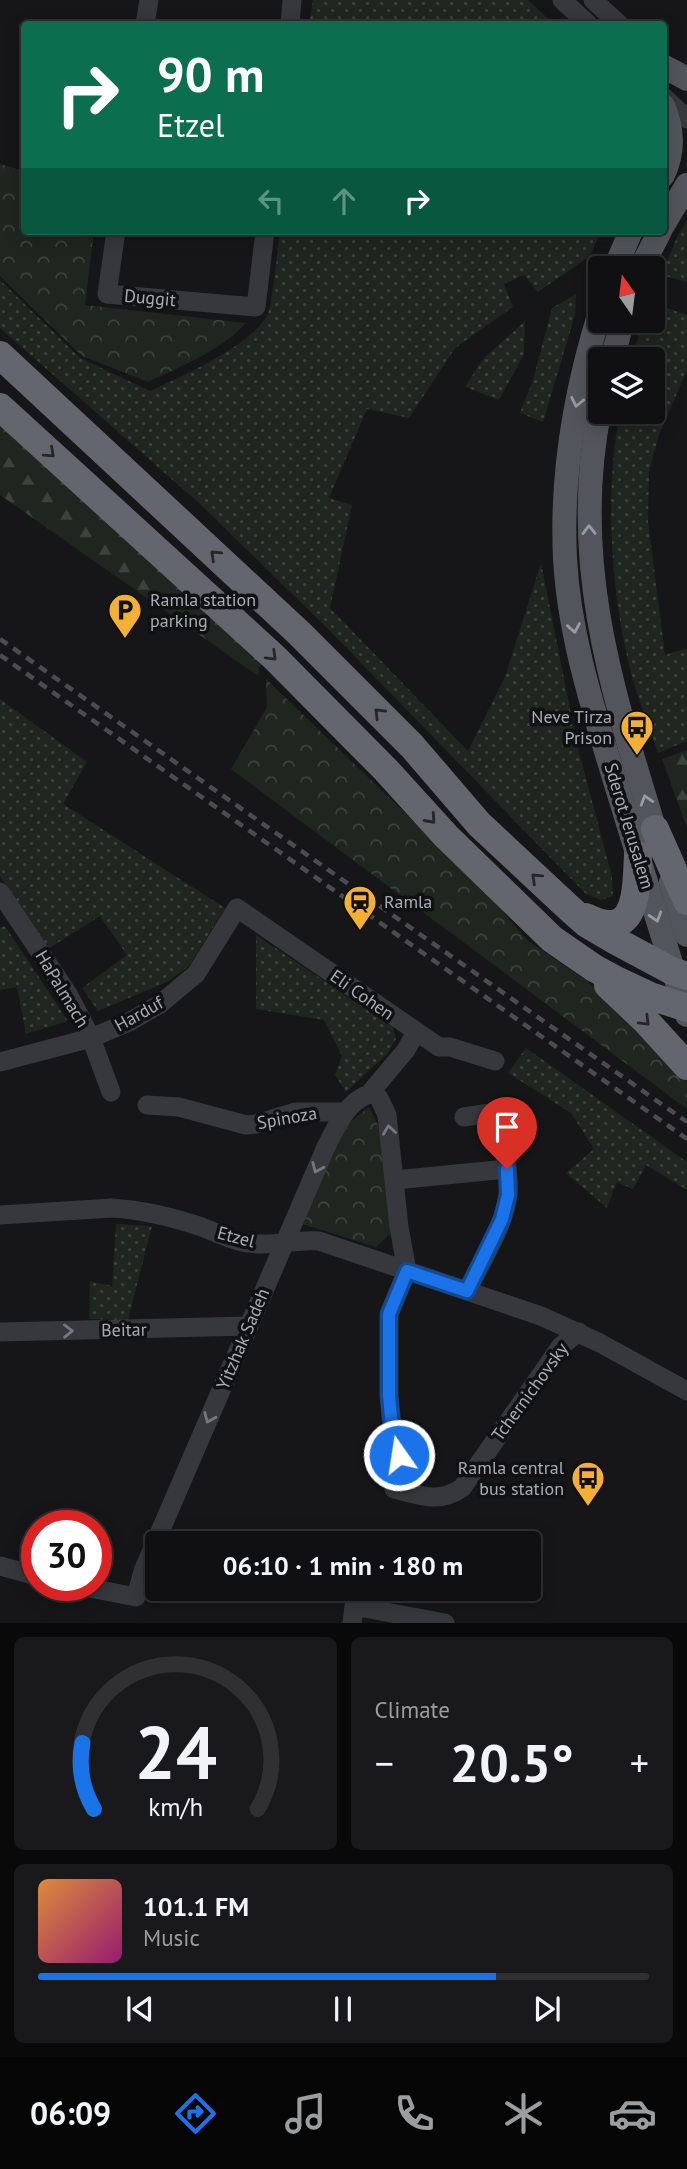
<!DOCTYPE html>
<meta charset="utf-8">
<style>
body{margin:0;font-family:"PT Sans",sans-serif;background:#19191b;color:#f1f3f6;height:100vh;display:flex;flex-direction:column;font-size:26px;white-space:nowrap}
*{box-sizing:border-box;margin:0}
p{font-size:23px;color:#9c9d9f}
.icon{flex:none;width:38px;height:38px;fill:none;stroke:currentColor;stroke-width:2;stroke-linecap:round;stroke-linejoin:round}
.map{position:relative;height:1623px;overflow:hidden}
.panel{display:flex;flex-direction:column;gap:14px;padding:14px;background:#09090a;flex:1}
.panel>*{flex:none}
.guide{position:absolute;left:21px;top:21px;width:646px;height:214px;border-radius:7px;box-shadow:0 4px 18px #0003,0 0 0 2px #303032;background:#0b6e4f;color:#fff;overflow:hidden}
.needle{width:46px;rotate:346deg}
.controls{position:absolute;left:588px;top:256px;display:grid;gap:14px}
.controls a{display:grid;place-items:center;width:77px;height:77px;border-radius:7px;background:#101012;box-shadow:0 4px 18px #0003,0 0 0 2px #303032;font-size:35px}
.speed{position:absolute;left:21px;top:1510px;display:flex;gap:14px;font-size:35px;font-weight:700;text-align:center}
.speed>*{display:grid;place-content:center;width:91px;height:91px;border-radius:50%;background:#101012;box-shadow:0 4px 18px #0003,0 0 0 2px #303032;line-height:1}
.speed .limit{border:10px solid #d22;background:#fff;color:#111}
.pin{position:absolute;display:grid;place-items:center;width:60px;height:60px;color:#fff;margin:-72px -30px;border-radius:50% 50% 50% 0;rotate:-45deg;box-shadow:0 0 7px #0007}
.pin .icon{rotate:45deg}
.me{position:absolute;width:77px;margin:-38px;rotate:347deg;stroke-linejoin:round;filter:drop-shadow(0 0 5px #0008)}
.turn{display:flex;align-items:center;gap:24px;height:147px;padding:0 21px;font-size:32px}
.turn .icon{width:91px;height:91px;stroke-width:2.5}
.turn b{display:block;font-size:49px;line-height:60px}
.lanes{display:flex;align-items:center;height:66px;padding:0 21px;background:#0003;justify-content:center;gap:35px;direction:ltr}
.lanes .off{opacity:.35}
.big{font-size:52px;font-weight:700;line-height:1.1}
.panel .widget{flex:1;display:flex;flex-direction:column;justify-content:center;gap:10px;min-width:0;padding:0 24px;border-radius:10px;background:#19191b}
.panel .dial{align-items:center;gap:0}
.dial svg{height:182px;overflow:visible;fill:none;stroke:#303032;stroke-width:7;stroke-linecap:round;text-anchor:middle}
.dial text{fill:#f1f3f6;stroke:none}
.song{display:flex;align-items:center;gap:21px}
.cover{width:84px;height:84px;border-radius:10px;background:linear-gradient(135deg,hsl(30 70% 55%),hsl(320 70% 35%))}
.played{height:7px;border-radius:4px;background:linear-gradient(90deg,#1a73e8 75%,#303032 75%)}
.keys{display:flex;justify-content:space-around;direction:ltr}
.heat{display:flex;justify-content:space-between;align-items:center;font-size:38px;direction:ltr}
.panel .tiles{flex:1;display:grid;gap:14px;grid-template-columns:1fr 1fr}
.widget:last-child{grid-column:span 2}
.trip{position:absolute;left:145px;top:1531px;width:396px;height:70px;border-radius:7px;background:#101012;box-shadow:0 4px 18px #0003,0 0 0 2px #303032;font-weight:700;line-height:70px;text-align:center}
.menu{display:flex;height:112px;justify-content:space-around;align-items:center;background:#060607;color:#9c9d9f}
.menu .icon{width:49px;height:49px}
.menu .active{color:#1a73e8}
.menu b{font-size:32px;color:#f1f3f6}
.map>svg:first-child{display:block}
</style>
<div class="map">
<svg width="687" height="1623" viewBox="0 0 687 1623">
<defs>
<pattern id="grass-dots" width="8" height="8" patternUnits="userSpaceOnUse" patternTransform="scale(1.75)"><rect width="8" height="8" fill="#1e261f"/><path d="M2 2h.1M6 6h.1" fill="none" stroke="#3c433d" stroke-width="1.8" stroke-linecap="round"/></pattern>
<pattern id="forest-firs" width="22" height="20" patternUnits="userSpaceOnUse" patternTransform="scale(1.75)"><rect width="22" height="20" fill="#1e261f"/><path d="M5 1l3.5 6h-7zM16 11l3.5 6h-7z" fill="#3c433d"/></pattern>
<pattern id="park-crowns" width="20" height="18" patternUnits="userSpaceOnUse" patternTransform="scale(1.75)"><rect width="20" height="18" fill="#1e261f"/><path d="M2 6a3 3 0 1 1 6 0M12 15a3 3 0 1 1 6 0" fill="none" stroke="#3c433d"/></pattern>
</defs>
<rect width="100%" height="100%" fill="#161618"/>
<g fill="url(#grass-dots)">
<path d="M313 0H528L554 24H309Z"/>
<path d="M687 221V282L661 275 678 235Z"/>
<path d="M280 231H601L590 256 538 292 524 275 504 284 513 307 455 348 409 418 367 409 329 498 352 505 330 608 468 751 505 677 541 563 577 744 612 877 613 896 601 900 586 894 328 629 200 504 0 328V280L80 358 150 391C184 375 247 348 267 316 272 308 278 245 280 231Z"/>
<path d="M576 294 575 315 543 422 520 413 533 380 552 308Z"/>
<path d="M653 303 687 315V370L659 435 649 472 648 521 665 655 687 648V741L658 753C648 723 635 692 628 661 610 581 605 492 620 411H653V359H631L644 320H653Z"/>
<path d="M525 321 524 354 499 400 465 387 483 359Z"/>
<path d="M0 699 87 762 63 804 225 908 189 966 167 982 98 1011 82 988 127 955 100 916 48 949 0 876Z"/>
<path d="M5 926 68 1021 26 1034 17 987 0 990V928Z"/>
<path d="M256 935 393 1027 396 1039 387 1054 346 1092 335 1075 342 1056 324 1020 256 1009Z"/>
<path d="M526 1048 687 1162V1190L646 1165 633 1189 617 1182 607 1208 566 1173 594 1149 571 1113 508 1073Z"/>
<path d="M116 1224 152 1226 128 1320 89 1319 90 1281 112 1286Z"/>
</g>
<g fill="url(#forest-firs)">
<path d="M0 426 261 659 258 676 0 495Z"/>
<path d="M687 750V828L662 759Z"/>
</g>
<g fill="url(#park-crowns)">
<path d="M0 164 24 171V231H94L85 305 246 323C219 352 183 365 148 382L82 356 0 276Z"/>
<path d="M266 679 480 885 527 940 587 981 657 1047 687 1081V1109L231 769 267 707Z"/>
<path d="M369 1107 381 1131 392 1232 376 1247 299 1223 348 1124Z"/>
</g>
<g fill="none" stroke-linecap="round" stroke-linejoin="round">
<g stroke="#37383d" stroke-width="19">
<path d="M562 0 588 24"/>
<path d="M593 0 619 24"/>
<path d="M145 24 149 0"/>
<path d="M290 24 292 0"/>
<path d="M663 96 687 119"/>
<path d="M116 231 107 294 256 307 265 231"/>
<path d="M0 892 68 994 91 1038 111 1092"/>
<path d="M0 1062 91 1038 129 1022 160 1004 196 974 237 908 439 1047H450L495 1061"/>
<path d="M379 1098 387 1115 399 1227 407 1271"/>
<path d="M147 1105 179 1107 246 1125 256 1124 295 1112H345"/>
<path d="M464 1117 497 1112C501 1139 510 1167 508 1194 505 1226 480 1263 467 1291"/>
<path d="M395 1180 507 1169"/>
<path d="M0 1215 112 1208C144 1210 172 1217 202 1227 217 1233 233 1241 248 1243 272 1247 295 1239 319 1241L541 1316 600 1343 687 1391"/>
<path d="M407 1271 389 1314V1396L393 1436 399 1455 394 1489C420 1495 438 1504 462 1488L561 1346 579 1332"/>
<path d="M0 1332 249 1326"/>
<path d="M0 1566 37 1576"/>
<path d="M80 1586 136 1597 143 1571 326 1147C336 1128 346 1102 369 1094L406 1050 416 1032"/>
<path d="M352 1623 354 1606 445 1623"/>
</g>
<g stroke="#53555c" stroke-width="24">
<path d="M663 66 687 79"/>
<path d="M663 106C673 129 674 152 663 175"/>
<path d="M663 225 687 185"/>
<path d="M615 268 631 231"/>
<path d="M641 268 660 231"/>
<path d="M600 312C575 392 561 474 565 558 569 635 593 708 615 781 639 859 663 937 687 1015"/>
<path d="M612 359 623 320"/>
<path d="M600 408C568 565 615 699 660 847"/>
<path d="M671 882 687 935"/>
</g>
<g stroke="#63666e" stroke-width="28">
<path d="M0 355 299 633 412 746 479 824 569 908 587 924 616 941 672 971 687 976"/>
<path d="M0 407 275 658 386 770 446 836 552 939 594 968 618 981 650 996 687 1008"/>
<path d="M655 829 687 901"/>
<path d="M586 917C638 943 636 891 638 855"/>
<path d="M608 985 646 1021 687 1066"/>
</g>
<g stroke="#4a4c52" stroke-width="4.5" stroke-dasharray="9 7" stroke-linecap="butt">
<path d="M0 639 687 1122"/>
<path d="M0 655 687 1139"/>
</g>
</g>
<defs><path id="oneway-chevron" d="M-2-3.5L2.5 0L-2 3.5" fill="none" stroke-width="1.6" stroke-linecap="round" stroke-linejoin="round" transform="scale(1.75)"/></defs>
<g stroke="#979ba6">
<use href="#oneway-chevron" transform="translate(577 402) rotate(102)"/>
<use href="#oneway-chevron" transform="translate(589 530) rotate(-91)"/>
<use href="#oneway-chevron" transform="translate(574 628) rotate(80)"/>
<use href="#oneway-chevron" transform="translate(646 800) rotate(-107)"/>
<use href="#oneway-chevron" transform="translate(656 917) rotate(73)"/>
</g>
<g stroke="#26262a">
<use href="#oneway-chevron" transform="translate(50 453) rotate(42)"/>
<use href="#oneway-chevron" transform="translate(215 555) rotate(-137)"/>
<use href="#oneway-chevron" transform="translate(272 656) rotate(44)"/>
<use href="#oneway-chevron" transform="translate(379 713) rotate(-135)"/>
<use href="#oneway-chevron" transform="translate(431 819) rotate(48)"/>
<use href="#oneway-chevron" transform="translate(536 878) rotate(-137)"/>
<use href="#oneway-chevron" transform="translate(645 1021) rotate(45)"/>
</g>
<g stroke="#757881">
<use href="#oneway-chevron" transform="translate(389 1130) rotate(-98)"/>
<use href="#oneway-chevron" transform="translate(317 1168) rotate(114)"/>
<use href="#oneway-chevron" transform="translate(68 1331) rotate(-1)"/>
<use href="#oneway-chevron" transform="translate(209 1418) rotate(114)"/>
</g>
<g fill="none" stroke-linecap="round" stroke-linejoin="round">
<defs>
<path id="route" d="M399 1455 393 1436 389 1396V1314L407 1271 467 1291 502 1219 508 1195 507 1169"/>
</defs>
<use href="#route" stroke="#114b97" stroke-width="18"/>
<use href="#route" stroke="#1a73e8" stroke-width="12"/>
</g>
<defs>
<symbol id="parking-pin" viewBox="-11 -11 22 30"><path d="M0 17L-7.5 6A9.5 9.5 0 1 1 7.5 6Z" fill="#f2b134" stroke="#111113"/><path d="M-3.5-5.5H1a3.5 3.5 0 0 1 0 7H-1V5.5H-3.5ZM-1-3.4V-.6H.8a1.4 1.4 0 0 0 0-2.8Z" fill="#111"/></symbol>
<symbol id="bus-pin" viewBox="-11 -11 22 30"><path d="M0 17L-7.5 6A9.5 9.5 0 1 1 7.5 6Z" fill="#f2b134" stroke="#111113"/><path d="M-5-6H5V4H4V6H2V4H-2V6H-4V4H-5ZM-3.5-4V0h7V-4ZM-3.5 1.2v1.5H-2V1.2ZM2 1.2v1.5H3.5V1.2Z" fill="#111"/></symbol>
<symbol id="station-pin" viewBox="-11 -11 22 30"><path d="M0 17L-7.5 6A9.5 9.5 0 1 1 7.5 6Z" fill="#f2b134" stroke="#111113"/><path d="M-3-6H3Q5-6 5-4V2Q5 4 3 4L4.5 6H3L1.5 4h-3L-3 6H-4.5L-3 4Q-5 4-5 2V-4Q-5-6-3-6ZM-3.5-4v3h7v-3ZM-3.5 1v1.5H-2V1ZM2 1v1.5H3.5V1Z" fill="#111"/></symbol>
</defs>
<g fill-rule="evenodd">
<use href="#parking-pin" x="106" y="591" width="38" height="52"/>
<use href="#bus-pin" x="618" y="708" width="38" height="52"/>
<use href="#station-pin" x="341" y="883" width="38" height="52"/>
<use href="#bus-pin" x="569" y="1459" width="38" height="52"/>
</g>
<g text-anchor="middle" stroke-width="7" stroke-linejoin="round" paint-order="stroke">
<g font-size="18" fill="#a8adb8" stroke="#111113">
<text transform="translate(150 298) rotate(5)" y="6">Duggit</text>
<text transform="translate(629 826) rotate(73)" y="6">Sderot Jerusalem</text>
<text transform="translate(62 989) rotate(59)" y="6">HaPalmach</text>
<text transform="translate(362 995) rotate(35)" y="6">Eli Cohen</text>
<text transform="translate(139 1014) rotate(-29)" y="6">Harduf</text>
<text transform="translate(287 1118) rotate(-10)" y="6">Spinoza</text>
<text transform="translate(236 1237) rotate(15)" y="6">Etzel</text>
<text transform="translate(124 1330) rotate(-1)" y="6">Beitar</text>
<text transform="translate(243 1339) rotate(-67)" y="6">Yitzhak Sadeh</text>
<text transform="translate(530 1392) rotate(-54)" y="6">Tchernichovsky</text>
</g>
<g font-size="18" fill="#a8adb8" stroke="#111113" text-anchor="start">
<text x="150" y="606">Ramla station<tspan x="150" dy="21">parking</tspan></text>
<text x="612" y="723" text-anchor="end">Neve Tirza<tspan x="612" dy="21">Prison</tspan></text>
<text x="384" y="908">Ramla</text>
<text x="564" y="1474" text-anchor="end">Ramla central<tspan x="564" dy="21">bus station</tspan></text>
</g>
</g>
</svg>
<div class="controls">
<a><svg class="needle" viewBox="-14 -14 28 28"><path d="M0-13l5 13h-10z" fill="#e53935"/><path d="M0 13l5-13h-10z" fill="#9c9d9f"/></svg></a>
<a><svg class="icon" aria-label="layers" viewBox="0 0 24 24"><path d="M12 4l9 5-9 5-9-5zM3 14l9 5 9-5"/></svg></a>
</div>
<div class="speed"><div class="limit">30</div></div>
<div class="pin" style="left:507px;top:1169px;background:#d93025"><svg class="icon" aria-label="arrive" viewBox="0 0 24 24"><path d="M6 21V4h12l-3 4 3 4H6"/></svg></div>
<svg class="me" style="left:399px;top:1455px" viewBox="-20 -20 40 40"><circle r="17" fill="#1a73e8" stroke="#fff" stroke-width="3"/><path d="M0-11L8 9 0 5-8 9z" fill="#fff"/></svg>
<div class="trip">06:10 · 1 min · 180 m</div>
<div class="guide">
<div class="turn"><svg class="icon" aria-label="right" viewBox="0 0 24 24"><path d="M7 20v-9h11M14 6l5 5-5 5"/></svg><div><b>90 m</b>Etzel</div></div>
<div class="lanes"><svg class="icon off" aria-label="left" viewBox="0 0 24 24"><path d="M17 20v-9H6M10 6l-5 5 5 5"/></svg><svg class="icon off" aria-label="ahead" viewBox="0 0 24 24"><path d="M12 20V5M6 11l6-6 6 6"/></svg><svg class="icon" aria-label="right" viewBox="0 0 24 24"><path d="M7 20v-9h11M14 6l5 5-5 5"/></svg></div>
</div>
</div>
<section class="panel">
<div class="tiles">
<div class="widget dial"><svg viewBox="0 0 100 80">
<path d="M14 69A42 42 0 1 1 86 69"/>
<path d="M14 69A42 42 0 0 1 9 40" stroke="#1a73e8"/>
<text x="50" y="56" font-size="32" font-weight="700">24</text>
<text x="50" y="72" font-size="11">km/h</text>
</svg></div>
<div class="widget"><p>Climate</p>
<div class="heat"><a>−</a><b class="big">20.5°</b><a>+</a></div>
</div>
<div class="widget">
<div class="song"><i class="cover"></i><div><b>101.1 FM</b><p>Music</p></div></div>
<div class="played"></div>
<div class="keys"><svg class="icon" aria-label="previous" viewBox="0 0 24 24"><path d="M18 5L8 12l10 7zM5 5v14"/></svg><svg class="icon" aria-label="pause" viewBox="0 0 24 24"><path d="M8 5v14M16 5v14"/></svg><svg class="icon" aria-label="next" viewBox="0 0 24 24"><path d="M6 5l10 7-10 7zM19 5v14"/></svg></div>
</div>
</div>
</section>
<nav class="menu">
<b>06:09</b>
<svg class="icon active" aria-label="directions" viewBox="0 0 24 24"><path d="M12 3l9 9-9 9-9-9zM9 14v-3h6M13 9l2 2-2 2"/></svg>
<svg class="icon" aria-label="music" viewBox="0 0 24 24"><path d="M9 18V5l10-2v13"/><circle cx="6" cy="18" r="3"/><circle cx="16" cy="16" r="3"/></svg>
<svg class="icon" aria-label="phone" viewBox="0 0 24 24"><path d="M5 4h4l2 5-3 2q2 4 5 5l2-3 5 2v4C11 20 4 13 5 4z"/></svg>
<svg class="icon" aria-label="climate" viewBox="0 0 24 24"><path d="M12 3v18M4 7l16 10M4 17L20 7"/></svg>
<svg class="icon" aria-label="car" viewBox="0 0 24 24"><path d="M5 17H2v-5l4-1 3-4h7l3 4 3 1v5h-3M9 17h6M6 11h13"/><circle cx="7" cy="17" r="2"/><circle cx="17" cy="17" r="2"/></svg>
</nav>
